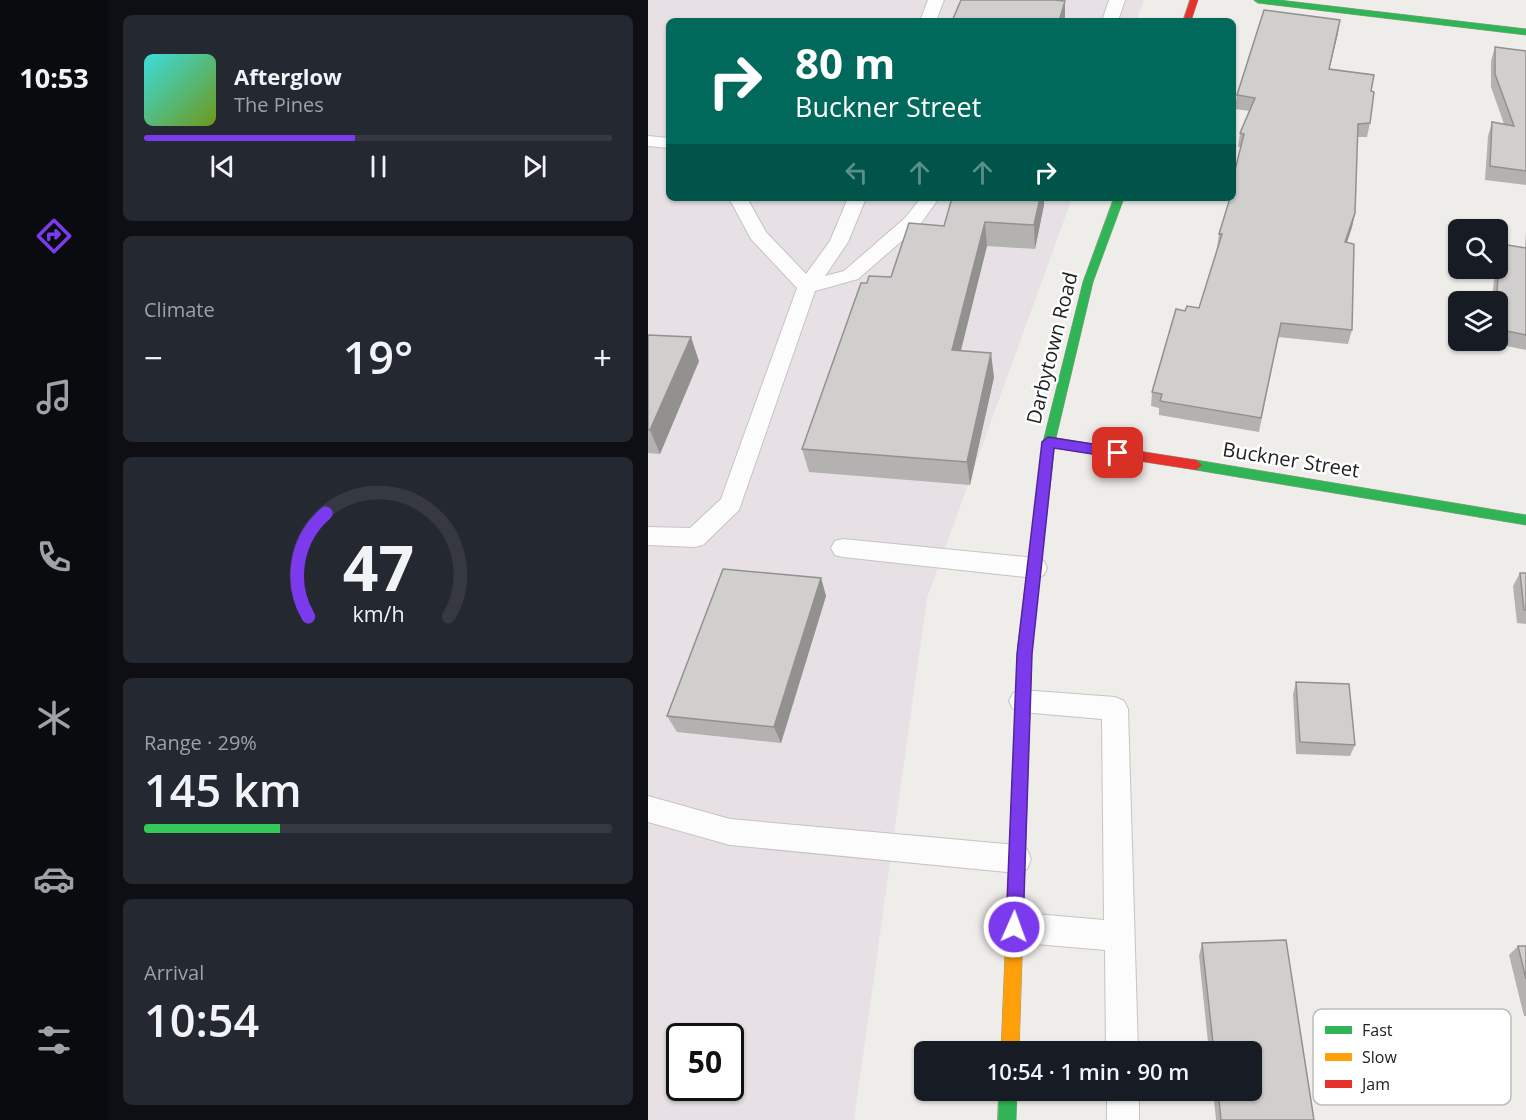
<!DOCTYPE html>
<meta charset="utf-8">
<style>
body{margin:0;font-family:"Open Sans",sans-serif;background:#242831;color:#f1f3f6;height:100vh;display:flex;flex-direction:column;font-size:22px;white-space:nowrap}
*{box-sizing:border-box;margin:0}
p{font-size:20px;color:#9ea1a6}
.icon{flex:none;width:33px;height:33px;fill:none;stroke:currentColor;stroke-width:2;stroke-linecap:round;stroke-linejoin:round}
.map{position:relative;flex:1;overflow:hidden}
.details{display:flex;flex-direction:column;gap:15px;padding:15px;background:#0d0f14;width:540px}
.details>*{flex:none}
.banner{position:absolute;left:18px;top:18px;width:570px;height:183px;border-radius:9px;box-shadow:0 2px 4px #0004;background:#00695c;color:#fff;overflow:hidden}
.tools{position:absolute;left:800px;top:219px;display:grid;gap:12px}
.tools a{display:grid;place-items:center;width:60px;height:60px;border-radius:9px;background:#171b24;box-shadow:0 2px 4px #0004;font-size:30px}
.speed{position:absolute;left:18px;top:1023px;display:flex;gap:12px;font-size:30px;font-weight:700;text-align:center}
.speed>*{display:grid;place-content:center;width:78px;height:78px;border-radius:50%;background:#171b24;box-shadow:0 2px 4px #0004;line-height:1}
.speed .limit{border:3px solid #111;border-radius:9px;background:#fff;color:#111}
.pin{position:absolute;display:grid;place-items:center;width:51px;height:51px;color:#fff;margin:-26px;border-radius:12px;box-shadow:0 3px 9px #0006}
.me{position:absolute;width:66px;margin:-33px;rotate:2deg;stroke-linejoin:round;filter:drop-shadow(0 0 4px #0008)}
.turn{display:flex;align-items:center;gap:21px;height:126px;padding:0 30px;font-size:27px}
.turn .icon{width:78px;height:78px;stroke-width:2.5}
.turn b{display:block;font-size:42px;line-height:51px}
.lanes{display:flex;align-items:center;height:57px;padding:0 30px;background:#0003;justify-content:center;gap:30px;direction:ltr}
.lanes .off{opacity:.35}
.big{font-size:45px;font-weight:600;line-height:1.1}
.details .widget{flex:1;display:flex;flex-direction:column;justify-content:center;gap:9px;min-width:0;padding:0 21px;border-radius:9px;background:#242831}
.details .dial{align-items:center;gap:0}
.dial svg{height:156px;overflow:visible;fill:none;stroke:#363941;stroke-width:7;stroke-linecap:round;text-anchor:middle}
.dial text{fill:#f1f3f6;stroke:none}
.song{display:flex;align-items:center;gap:18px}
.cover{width:72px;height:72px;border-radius:9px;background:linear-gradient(135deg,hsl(180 70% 55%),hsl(80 70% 35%))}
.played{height:6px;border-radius:3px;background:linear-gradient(90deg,#7c3aed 45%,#363941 45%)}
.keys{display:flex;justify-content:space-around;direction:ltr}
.heat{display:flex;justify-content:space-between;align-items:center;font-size:33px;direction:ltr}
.charge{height:9px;border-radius:4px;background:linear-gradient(90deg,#34c759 29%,#363941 0)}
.trip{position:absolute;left:266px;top:1041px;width:348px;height:60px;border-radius:9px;background:#171b24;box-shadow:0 2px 4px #0004;font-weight:600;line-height:60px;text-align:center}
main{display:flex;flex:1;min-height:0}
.tabs{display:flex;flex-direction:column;width:108px;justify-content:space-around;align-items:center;background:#090b0e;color:#9ea1a6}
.tabs .icon{width:42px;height:42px}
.tabs .selected{color:#7c3aed}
.tabs b{font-size:27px;color:#f1f3f6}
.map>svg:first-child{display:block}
</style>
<main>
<nav class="tabs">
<b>10:53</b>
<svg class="icon selected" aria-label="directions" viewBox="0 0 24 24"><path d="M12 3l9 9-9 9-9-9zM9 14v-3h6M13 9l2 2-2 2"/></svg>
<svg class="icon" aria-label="music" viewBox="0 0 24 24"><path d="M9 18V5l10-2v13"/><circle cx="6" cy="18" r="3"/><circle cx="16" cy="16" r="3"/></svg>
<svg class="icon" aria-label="phone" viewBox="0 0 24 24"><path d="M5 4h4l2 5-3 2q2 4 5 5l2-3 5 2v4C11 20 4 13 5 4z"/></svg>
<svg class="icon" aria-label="climate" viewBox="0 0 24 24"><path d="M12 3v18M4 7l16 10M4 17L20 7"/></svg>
<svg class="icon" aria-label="car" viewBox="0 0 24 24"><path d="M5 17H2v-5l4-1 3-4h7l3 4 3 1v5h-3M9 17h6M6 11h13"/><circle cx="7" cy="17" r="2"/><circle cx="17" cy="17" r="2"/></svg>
<svg class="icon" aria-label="filters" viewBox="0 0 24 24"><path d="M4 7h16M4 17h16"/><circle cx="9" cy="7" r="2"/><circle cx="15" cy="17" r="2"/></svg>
</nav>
<section class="details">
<div class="widget">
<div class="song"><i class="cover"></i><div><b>Afterglow</b><p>The Pines</p></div></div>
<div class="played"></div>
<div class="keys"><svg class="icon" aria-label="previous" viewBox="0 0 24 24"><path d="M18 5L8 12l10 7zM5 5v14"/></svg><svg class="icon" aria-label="pause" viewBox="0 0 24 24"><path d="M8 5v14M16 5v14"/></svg><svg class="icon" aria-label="next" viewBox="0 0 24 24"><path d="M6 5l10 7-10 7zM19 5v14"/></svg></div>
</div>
<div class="widget"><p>Climate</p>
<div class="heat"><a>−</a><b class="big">19°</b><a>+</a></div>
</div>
<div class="widget dial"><svg viewBox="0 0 100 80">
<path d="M14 69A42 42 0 1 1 86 69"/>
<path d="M14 69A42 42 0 0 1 23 16" stroke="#7c3aed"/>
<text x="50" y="56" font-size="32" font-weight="700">47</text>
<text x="50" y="72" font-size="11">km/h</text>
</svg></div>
<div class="widget"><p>Range · 29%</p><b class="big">145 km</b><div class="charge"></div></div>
<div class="widget"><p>Arrival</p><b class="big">10:54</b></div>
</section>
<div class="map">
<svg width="878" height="1120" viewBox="0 0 878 1120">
<rect width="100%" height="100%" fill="#efedea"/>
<path fill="#e7e0e4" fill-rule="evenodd" d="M0 0H496L488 21H21V198H424L279 598 206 1120H0ZM32 1036H82V1088H32Z"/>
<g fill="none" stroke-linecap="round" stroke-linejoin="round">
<defs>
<g id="lane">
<path d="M280 0H296L288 21H272Z"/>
<path d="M461 0H477L470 21H454Z"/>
<path d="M0 136 21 138V148L0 146Z"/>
<path d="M81 198H99L118 232 158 274 182 241 200 198H218L200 242 177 276 196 271 257 218 273 198H291L271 226 210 279 167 291 91 510 55 545 47 547 0 545V527L42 528 73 499 149 288 103 239Z"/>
<path d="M195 539 387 558 396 561 399 568 396 575 387 578 195 557 187 555 183 548 187 541Z"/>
<path d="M374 690 467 697 476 701 480 709 490 1052H458L457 950 366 942 355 938 351 927 355 916 366 912 456 920 454 719 374 712 365 709 361 701 365 693Z"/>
<path d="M0 796 82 819 369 845 379 849 383 859 379 869 369 873 82 845 0 822Z"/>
<rect x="459" y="1090" width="32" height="30"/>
</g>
<g id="fast">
<path d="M606 0H631L878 29V35L610 3Z"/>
<path d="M466 198H476L445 282 407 442 384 645 382 649 377 651 372 649 370 645 395 442 435 282Z"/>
<path d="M548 460 878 515V525L548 470 542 465Z"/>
<path d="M351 1090H369L368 1120H350Z"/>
</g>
<path id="slow" d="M377 639 382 641 384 645 371 1052H353L370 645 372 641Z"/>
<g id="jam">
<path d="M542 0H550L543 21H535Z"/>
<path d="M401 437 548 460 554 465 548 470 401 447 395 442Z"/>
</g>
</defs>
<use href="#lane" stroke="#c5c4c2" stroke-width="2"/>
<use href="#fast" stroke="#979784" stroke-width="1"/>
<use href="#slow" stroke="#979784" stroke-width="1"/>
<use href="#jam" stroke="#979784" stroke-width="1"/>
<use href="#lane" fill="#fdfcfc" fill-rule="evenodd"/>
<use href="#fast" fill="#30b455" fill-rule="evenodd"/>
<use href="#slow" fill="#ff9f0a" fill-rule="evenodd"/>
<use href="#jam" fill="#e5322d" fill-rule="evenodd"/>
</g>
<g fill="#b4b2b0">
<path d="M690 33 681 69 723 91 722 123 719 137H709L707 213 704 227 699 243 704 330 700 344 630 337 611 432 511 415V408L503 406 504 392 537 311 551 308 570 248H569L571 234 585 198 593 147H590L592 133 601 111 587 109 589 95Z"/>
<path d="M847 47 878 51V185L837 180 840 136 844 122 856 124 843 87V61Z"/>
<path d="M396 205 387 249 339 246 313 351 346 377 322 485 161 472 154 449 219 283 243 277 296 226Z"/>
<path d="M878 231V350L840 342V340H849V302H844L847 268H849V256L853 244 877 248Z"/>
<path d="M0 335 51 361 12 454 0 453Z"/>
<path d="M872 573H878V624L869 623 865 586Z"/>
<path d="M173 578 178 596 133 743 29 732 19 716Z"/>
<path d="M648 682 707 745 702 756 648 754 645 694Z"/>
<path d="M554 943 666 1120H568L565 1090H603V1052H561L551 956Z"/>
<path d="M870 946H878V1016H876L861 955Z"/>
</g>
<g fill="#929190">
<path d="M417 1V21H411Z"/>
<path d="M692 20 690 33 678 83 681 69Z"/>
<path d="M392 198H396V205L387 249 386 225Z"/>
<path d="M707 213 704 227 694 256 697 242Z"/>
<path d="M337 222 339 246 307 373 304 350Z"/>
<path d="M43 337 51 361 12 454 2 430Z"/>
<path d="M343 353 346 377 322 485 319 462Z"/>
<path d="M173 578 178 596 133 743 126 727Z"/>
</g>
<g fill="#d1cfcd" stroke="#929190" stroke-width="1.5">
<path d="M313 0H406L417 1 411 21H304Z"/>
<path d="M616 10 692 20 681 69 726 75 723 91 726 92 722 123 710 124 707 213 697 242 706 244 704 330 633 323 613 418 512 401 514 394 504 392 528 309 537 311 539 306 551 308 574 234H571L582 198H585V178L596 134 592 133 607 98 589 95Z"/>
<path d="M847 47 878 51V171L842 166 844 122 866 126 847 74Z"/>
<path d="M304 198H392L386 225 337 222 304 350 343 353 319 462 154 449 213 283H219L221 276 243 277 261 223 296 226Z"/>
<path d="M853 244 878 248V335L849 329V302H848Z"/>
<path d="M0 335 43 337 2 430H0Z"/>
<path d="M75 569 173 578 126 727 19 716Z"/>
<path d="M872 573H878V610H876Z"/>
<path d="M648 682 701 684 707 745 652 742Z"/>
<path d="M638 940 666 1120H573L570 1090H603V1052H566L554 943Z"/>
<path d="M870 946H878V979Z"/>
</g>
<path fill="#7c3aed" stroke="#51269a" stroke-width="1.5" d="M400 437 470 448 477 453 470 458 406 448 384 654 375 927 372 933 366 936 360 933 358 927 369 654 394 442Z"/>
<g text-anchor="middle" stroke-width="5" stroke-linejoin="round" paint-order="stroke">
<g font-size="20" fill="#212121" stroke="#fff">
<text transform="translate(404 348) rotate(-76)" y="7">Darbytown Road</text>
<text transform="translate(643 460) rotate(9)" y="7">Buckner Street</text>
</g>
</g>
<rect x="665" y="1009" width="198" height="96" rx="9" fill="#fff" stroke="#bcbcbc" stroke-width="1.5"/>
<rect x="677" y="1026" width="27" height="8" fill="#30b455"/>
<rect x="677" y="1053" width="27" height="8" fill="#ff9f0a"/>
<rect x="677" y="1080" width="27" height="8" fill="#e5322d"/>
<g font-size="16" fill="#212121">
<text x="714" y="1036">Fast</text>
<text x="714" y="1063">Slow</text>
<text x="714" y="1090">Jam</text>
</g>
</svg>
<div class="tools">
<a><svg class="icon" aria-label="search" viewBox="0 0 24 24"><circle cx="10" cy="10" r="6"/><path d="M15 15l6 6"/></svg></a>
<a><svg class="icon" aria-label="layers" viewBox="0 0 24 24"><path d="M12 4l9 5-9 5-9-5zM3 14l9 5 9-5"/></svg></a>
</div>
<div class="speed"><div class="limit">50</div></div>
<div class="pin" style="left:470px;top:453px;background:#d93025"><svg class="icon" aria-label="arrive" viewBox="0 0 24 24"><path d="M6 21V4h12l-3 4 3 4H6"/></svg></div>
<svg class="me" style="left:366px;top:927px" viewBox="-20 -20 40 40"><circle r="17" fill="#7c3aed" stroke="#fff" stroke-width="3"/><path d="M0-11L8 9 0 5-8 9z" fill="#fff"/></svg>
<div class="trip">10:54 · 1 min · 90 m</div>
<div class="banner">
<div class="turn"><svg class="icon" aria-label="right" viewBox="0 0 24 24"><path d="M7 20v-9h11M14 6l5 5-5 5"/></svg><div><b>80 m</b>Buckner Street</div></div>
<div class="lanes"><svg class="icon off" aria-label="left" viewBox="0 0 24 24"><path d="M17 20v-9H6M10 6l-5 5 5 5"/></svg><svg class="icon off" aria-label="ahead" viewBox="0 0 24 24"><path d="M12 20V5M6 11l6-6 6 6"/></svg><svg class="icon off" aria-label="ahead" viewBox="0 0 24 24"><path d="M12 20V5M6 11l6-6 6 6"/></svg><svg class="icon" aria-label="right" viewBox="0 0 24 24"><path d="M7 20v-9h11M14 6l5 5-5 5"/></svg></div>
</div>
</div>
</main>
